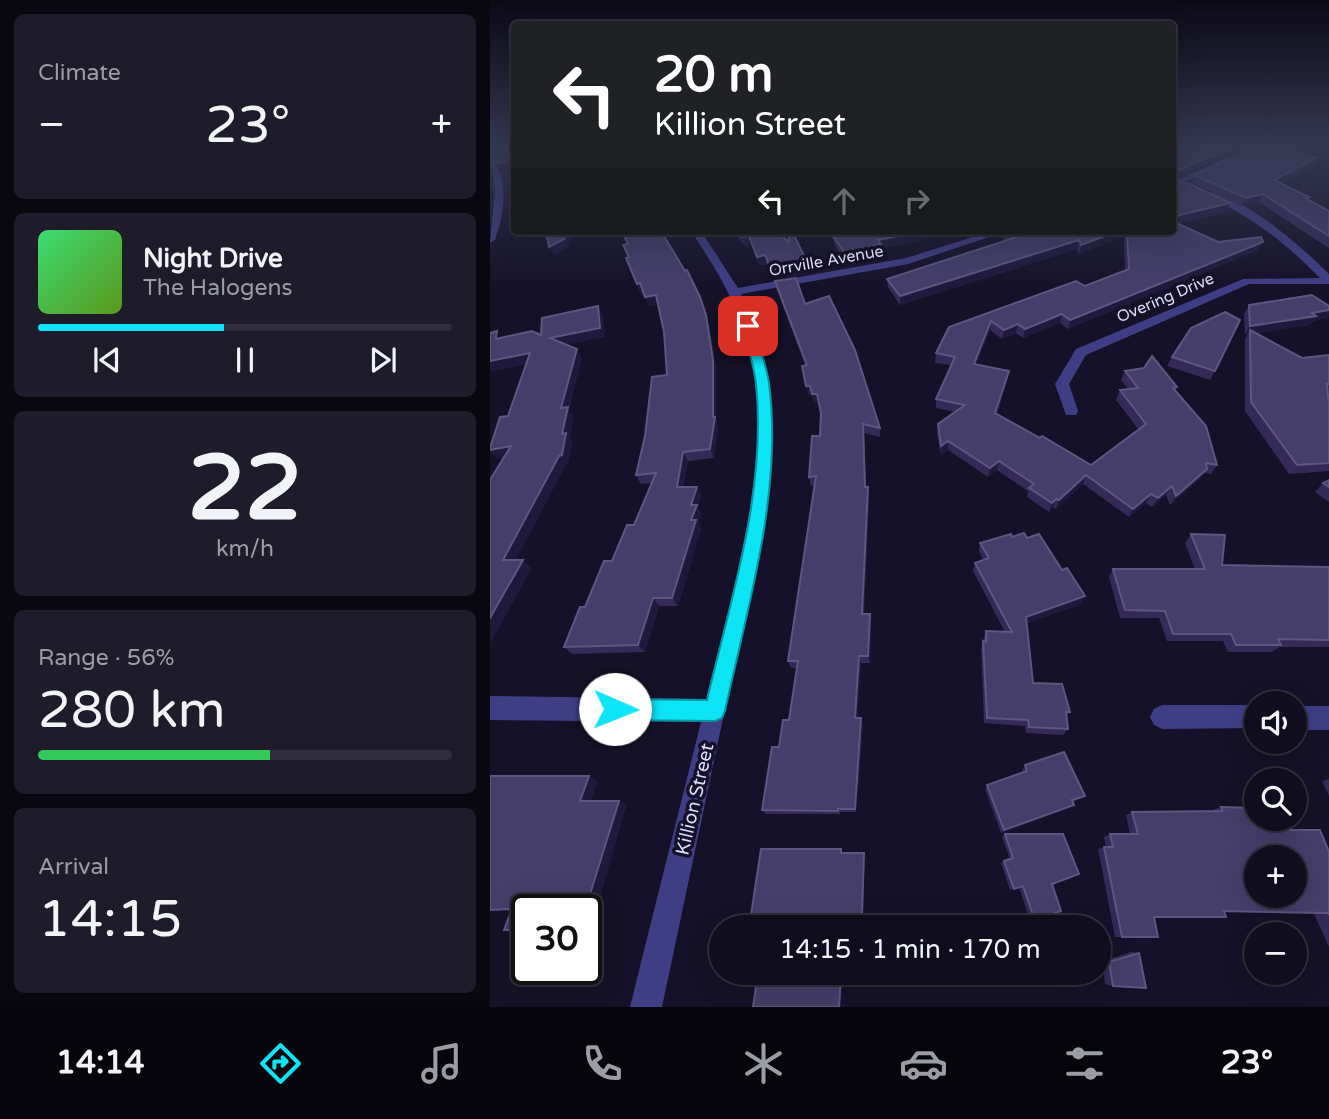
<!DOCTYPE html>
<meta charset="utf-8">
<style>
body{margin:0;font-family:"Varela Round",sans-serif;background:#1e1b2b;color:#f1f3f6;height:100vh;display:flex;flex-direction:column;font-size:26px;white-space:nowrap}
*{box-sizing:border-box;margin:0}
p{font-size:23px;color:#9c9ca4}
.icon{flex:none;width:38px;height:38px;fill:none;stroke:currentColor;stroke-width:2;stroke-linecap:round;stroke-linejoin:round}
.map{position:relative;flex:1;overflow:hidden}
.sheet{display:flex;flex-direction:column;gap:14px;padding:14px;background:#090710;width:490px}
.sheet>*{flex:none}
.banner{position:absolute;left:21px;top:21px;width:665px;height:214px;border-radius:7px;box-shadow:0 7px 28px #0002,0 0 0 2px #302d3c;background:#202124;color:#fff;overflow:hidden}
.fabs{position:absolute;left:754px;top:691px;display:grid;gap:14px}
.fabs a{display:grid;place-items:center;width:63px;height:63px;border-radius:50%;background:#100d1e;box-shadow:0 7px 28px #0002,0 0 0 2px #302d3c;font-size:35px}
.speed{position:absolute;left:21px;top:894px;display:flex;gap:14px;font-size:35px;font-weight:700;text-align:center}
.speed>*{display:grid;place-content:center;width:91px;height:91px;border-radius:50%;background:#100d1e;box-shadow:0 7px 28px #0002,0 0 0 2px #302d3c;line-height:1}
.speed .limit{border:4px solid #111;border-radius:10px;background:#fff;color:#111}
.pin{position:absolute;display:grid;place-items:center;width:60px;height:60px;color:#fff;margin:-30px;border-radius:14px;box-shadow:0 4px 10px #0006}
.me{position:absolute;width:77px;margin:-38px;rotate:91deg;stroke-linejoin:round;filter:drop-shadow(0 0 5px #0008)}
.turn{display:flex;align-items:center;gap:24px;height:147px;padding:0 28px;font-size:32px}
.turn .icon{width:91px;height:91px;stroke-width:2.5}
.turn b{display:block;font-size:49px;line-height:60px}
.lanes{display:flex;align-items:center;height:66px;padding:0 28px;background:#0003;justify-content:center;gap:35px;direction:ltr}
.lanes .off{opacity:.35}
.big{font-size:52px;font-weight:600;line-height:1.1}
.sheet .tile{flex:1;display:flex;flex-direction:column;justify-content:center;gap:10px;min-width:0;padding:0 24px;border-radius:10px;background:#1e1b2b}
.sheet .dial{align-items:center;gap:0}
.dial b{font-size:91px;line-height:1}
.song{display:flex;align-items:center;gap:21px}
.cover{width:84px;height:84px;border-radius:10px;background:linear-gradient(135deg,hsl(140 70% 55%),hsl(90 70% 35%))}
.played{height:7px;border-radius:4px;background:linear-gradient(90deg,#0de4f6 45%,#302d3c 45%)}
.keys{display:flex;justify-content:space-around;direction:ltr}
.heat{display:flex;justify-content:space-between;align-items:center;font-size:38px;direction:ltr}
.charge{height:10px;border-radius:5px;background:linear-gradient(90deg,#34c759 56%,#302d3c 0)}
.trip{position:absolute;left:219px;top:915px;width:402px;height:70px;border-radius:35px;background:#100d1e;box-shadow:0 7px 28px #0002,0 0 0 2px #302d3c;font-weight:600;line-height:70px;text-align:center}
.dock{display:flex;height:112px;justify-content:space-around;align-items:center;background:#06050c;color:#9c9ca4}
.dock .icon{width:49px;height:49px}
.dock .current{color:#0de4f6}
.dock b{font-size:32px;color:#f1f3f6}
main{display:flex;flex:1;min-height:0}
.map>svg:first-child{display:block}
</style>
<main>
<section class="sheet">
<div class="tile"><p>Climate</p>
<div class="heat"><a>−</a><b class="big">23°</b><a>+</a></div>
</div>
<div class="tile">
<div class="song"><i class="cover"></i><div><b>Night Drive</b><p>The Halogens</p></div></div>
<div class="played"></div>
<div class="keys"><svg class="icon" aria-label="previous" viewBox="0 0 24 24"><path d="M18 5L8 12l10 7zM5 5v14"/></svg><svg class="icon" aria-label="pause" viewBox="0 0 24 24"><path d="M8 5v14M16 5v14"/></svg><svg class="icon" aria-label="next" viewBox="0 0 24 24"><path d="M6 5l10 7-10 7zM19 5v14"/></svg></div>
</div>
<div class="tile dial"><b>22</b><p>km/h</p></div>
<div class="tile"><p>Range · 56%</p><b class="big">280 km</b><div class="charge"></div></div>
<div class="tile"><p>Arrival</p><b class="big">14:15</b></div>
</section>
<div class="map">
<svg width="839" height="1007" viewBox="0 0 839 1007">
<rect width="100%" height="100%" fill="#151128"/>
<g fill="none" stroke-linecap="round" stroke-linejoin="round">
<g fill="#3f3e85" fill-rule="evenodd">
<path d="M764 146H774L682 188V182Z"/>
<path d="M24 157V161L6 165C19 189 13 215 5 240L0 243 5 190 0 158 4 160Z"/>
<path d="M715 192C749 191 815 250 839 274V284H759L596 355 579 384 588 411 586 415H576L565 384 586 349 753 279 830 278C796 243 760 215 715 196Z"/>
<path d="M201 231H211L248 288 416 258 502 231H517L418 264 251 294C289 368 284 449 273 529L172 1007H140L211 722 0 720V696L216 699C242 594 288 447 257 340 245 300 224 265 201 231Z"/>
<path d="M672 705H766V728L672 729 664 725 660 717 664 709Z"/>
<rect x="805" y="706" width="34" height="24"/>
</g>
</g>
<g fill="#332b56">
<path d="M682 146H755L683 179 740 203 737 211 687 224 728 242 768 250 578 329 570 323 533 338 526 333 512 339 500 330 486 365 519 371 517 380 507 414 601 465 649 430 626 400 630 390 638 389 631 380 635 371 687 387 685 390 727 465 721 474 714 473 711 478 680 505 676 495 662 507 656 503 639 517 593 484 566 509 563 507 559 512 537 497 538 491 507 470 498 477 458 450 451 455 447 434 448 424 465 412 446 408V399L461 365 445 363 446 353 459 327 595 286 635 270 634 236 589 254 587 249 410 305 398 287 397 279 516 241 509 236 510 231H682Z"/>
<path d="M827 158 823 166 790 183 819 197 818 200 839 211V248L769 202 752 206 702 183 704 175Z"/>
<path d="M243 231H288L318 264 320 273 283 279 277 264 269 265 261 244 255 246Z"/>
<path d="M361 231H458L425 242 392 248V253L358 264 344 244 343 236Z"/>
<path d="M138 244 219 324 226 370V420L228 426 224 458 198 461 193 487H207L211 496 208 507 211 514 208 523 211 529 188 606H169L155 652 82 654 74 647 122 561 144 525 162 483 151 484 146 475 177 375 174 332 168 304 159 306 153 292 150 293 139 257Z"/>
<path d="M285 281 315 304 390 428V437L374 433 376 487 379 496 374 614 381 621 380 663H371L367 718H371L373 724 366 812H350V814H276L272 810 289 747 299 720 307 668H301L298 661 324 485 321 486 319 477 330 436 331 415 328 403H324L322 395H318L312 366 315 365 287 290Z"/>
<path d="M759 305 839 306V316L837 318 823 321 820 325 766 333 812 358 839 355V392H838L839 405V471L799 474 755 411V339L757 335H755L754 314Z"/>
<path d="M682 357 725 371 720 380 677 366Z"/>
<path d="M839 480V502L825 492 833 483Z"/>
<path d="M701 534 732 565 839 567V647H789L782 652H738L733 641H677L669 618H630L619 577 623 569H705L695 543Z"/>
<path d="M522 537 591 604 537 623 543 683 580 712 576 717 578 729 573 735 536 733 535 726 494 723 491 648 496 631 515 632 483 571 485 563 493 560 489 551 490 543Z"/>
<path d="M535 765 595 796 583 802 584 805 579 808 511 833 495 789 497 785 533 772 532 770Z"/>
<path d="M839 779V796L832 781Z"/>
<path d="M731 807 800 830 839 852V947L824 914 735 912 664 917 632 937H625L608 849 616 847 614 837 620 834H640L636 815 642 812 722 811V810Z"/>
<path d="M515 834 562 884 545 921H540L529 887 520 890 511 863 520 859 512 837Z"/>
<path d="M641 952 649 953 623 986 615 984 612 961Z"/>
</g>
<g fill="#1f193c">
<path d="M744 146H755L682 180V173Z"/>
<path d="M827 158 823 166 780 187 784 180Z"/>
<path d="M773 194 769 202 752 206 756 198Z"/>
<path d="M740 203 737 211 682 225V217Z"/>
<path d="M77 231H84L79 247 64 255 59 247Z"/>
<path d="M433 231H458L425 242 392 248V253L358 264 357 256 388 240Z"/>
<path d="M628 231H635L634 236 589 254 591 245Z"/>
<path d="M259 236 261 244 255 246 253 237Z"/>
<path d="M589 240 587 249 410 305V296Z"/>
<path d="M773 242 768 250 578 329 580 320Z"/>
<path d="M275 255 277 264 269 265 267 257Z"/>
<path d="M318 264 320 273 283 279 281 270Z"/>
<path d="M150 283 153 292 150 293 147 284Z"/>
<path d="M166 295 170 303 159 306 155 297Z"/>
<path d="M210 297 219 324 226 370V420L228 426 224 458 220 449 223 417Z"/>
<path d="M108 306 113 315 115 337 66 347 60 338Z"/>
<path d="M839 310V316L837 318 823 321 820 325 760 334V330L757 335H755L760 326Z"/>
<path d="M572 314 570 323 533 338 535 329Z"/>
<path d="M501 321 500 330 483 373 484 364Z"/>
<path d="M528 324 526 333 512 339 514 330Z"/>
<path d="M87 349 92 358 79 410 84 416 80 438 83 442 78 464 76 465 22 568 13 560 72 434 71 408Z"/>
<path d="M40 353 47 362 0 372V361Z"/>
<path d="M519 371 517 380 504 422 505 413Z"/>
<path d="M316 386H320L322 395H318Z"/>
<path d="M322 394H327L328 403H324Z"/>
<path d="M458 441V450L451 455V446Z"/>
<path d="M21 446 29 455 7 459 0 451Z"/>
<path d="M193 452 198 461 192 495 187 487Z"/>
<path d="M509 461 507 470 498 477 500 468Z"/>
<path d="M717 469 711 478 680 505 686 496Z"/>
<path d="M596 475 593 484 566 509 569 500Z"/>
<path d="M682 486 676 495 662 507 668 498Z"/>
<path d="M207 487 211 496 208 507 211 514 208 523 211 529 188 606 182 598 201 520V505Z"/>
<path d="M378 487 379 496 373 621 372 614Z"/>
<path d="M661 494 656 503 639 517 643 509Z"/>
<path d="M566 499 563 507 559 512 562 503Z"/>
<path d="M33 560 42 568 0 644V618Z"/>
<path d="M595 596 591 604 534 625 536 617Z"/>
<path d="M163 598 169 606 155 652 148 645Z"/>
<path d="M380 614 381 621 380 663 378 656Z"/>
<path d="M369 656 371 663 367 724 365 718Z"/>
<path d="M371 718 373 724 366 812 365 809Z"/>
<path d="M99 776 108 781 100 805 90 801Z"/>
<path d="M129 801 137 804 107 908 96 907Z"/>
<path d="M584 805 579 808 511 833 514 830Z"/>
<path d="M374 853 375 855 373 915H372Z"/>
<path d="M73 908H85L84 910H73Z"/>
<path d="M357 914H359L358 928H356Z"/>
<path d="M351 973H353L351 1007H349Z"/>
</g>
<g fill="#453e68" stroke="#5d567f" stroke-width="2" fill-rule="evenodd">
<path d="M682 146H744L682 173Z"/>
<path d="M768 146H781L827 158 784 180 819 197 815 198 839 211V236L773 194 756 198 704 175Z"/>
<path d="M682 177 683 180 700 184 740 203 682 217Z"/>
<path d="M682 221 728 242 771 237 773 242 580 320 572 314 535 329 528 324 514 330 501 321 484 364 519 371 505 413 550 438 552 436 601 465 656 424 630 390 648 388 635 371 654 368 662 356 687 387 683 388 716 426 727 465 716 463 717 469 686 496 682 486 668 498 661 494 643 509 596 475 569 500 566 499 562 503 539 488 544 484 509 461 500 468 458 441 451 446 448 424 475 405 446 399 465 357 446 353 459 327 586 281 595 286 639 269 637 231H682Z"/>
<path d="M56 231H77L74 239 59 247Z"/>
<path d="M132 231H171L195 271 197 270 210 297 216 315 223 360V417H225L220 449 193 452 187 487H207L201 505H207L201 520H206L182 598H163L148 645 74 647 90 607H95L114 561H122L137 525H144L166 473 146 475 155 436 162 377 177 375 174 332 166 295 155 297 150 283 147 284 136 258 139 257 133 245 138 244Z"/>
<path d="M248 231H288L298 242 300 231H302L318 264 281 270 275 255 267 257 259 236 253 237Z"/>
<path d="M361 231H433L388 240 391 244 357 256 343 236Z"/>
<path d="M515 231H628L591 245 589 240 410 296 397 279 527 237Z"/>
<path d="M306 278 315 304 339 296 365 350 390 428 373 424 375 487H378L372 614H380L378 656H369L365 718H371L365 809H348V811L272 810 282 747H289L293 720H299L308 661H298L326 476 319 477 322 436H330L331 413 327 394H322L320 386H316L312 366 317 365 285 281Z"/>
<path d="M822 295 839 306V310L822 313 826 316 760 326 759 305Z"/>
<path d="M108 306 110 328 60 338 87 349 71 408 78 407 72 434 76 433 72 455 69 456 13 560H33L0 618V480L21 446 0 450V448L10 417 18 416 40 353 0 361V333L7 331 6 339 42 331 51 335 52 318Z"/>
<path d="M735 312 750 320 725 371 682 357 701 328Z"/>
<path d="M760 330 812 358 839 355V384H837L839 405V463L807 465 761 402Z"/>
<path d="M839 480V487L833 483Z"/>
<path d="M534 533 537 538 549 534 572 570 577 568 595 596 536 617 543 683 572 684 580 712H576L578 729 539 727 538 720 497 718 493 641 496 642V631L522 632 485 563 499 558 490 543 521 534 522 537Z"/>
<path d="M701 534 735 535 732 565 839 567V640L788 639 791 645H746L741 634H683L675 611 635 610 623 569H715Z"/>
<path d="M574 752 595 796 582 800 584 805 514 830 497 785 537 771 535 765Z"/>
<path d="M0 776H99L90 801H129L96 907 73 908V910H37V930H14L22 909 0 910Z"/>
<path d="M731 807 766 808V819H796L800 830H830L839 852V915L838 913 734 911 736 917H664L668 937H632L614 847H623L620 834H648L642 812 733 811ZM766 858H805V896H766Z"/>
<path d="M515 834H573L589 874 562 884 571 911 545 921 533 886 524 889 514 861 523 858Z"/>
<path d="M271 849H351V853H374L372 915 357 914 356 928H259Z"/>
<path d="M649 953 656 988 623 986 619 962Z"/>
<path d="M268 973H351L349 1007H263Z"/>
</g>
<linearGradient id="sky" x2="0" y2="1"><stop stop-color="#0c0916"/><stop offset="0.51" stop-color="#353853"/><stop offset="1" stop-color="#353853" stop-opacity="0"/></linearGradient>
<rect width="839" height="287" fill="url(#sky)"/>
<path fill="#0de4f6" stroke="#0894a0" stroke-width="2" d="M258 323 264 326C269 345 276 364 279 383 293 492 258 605 235 711L232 718 225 721 125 720 118 717 114 709 118 702 125 699 217 700C241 598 277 490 266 384 264 365 257 345 253 326Z"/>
<g text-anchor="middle" stroke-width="7" stroke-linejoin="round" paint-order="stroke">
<g font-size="16" fill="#dddafe" stroke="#151128">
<text transform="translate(336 260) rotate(-10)" y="6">Orrville Avenue</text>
<text transform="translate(675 297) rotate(-23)" y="6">Overing Drive</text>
</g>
<g font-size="19" fill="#dddafe" stroke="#151128">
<text transform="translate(204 799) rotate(-77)" y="7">Killion Street</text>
</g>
</g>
</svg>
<div class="fabs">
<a><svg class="icon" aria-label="sound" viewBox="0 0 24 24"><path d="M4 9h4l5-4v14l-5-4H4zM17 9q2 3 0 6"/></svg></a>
<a><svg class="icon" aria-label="search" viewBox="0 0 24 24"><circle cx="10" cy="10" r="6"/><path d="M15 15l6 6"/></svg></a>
<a>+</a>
<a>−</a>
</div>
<div class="speed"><div class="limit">30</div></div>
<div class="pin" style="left:258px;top:326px;background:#d93025"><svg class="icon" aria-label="arrive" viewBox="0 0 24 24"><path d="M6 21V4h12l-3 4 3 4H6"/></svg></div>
<svg class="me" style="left:125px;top:709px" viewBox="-20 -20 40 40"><circle r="19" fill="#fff"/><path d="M0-13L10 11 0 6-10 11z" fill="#0de4f6"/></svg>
<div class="trip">14:15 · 1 min · 170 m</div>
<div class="banner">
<div class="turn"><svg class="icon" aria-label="left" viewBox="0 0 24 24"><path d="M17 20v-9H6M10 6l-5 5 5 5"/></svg><div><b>20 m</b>Killion Street</div></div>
<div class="lanes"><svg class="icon" aria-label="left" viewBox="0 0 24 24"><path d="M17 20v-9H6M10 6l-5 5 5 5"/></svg><svg class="icon off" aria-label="ahead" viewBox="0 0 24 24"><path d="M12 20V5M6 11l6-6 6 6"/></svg><svg class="icon off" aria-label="right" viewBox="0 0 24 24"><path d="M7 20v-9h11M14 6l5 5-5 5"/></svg></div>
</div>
</div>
</main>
<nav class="dock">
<b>14:14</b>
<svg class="icon current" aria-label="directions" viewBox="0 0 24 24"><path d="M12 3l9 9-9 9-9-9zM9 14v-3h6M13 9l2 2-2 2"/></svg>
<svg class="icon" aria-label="music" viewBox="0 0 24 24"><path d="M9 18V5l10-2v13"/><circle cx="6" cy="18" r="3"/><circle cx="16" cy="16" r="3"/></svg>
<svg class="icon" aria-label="phone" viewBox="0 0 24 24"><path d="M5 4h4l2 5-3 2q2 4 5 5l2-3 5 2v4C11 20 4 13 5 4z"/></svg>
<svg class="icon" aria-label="climate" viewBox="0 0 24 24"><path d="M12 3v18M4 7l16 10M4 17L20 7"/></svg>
<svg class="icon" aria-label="car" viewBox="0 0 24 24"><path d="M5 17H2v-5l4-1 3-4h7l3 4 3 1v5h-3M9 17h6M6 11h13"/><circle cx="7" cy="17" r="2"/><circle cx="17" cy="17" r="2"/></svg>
<svg class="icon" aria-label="filters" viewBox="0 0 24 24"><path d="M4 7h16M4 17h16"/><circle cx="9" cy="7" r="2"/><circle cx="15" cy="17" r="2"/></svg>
<b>23°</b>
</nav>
